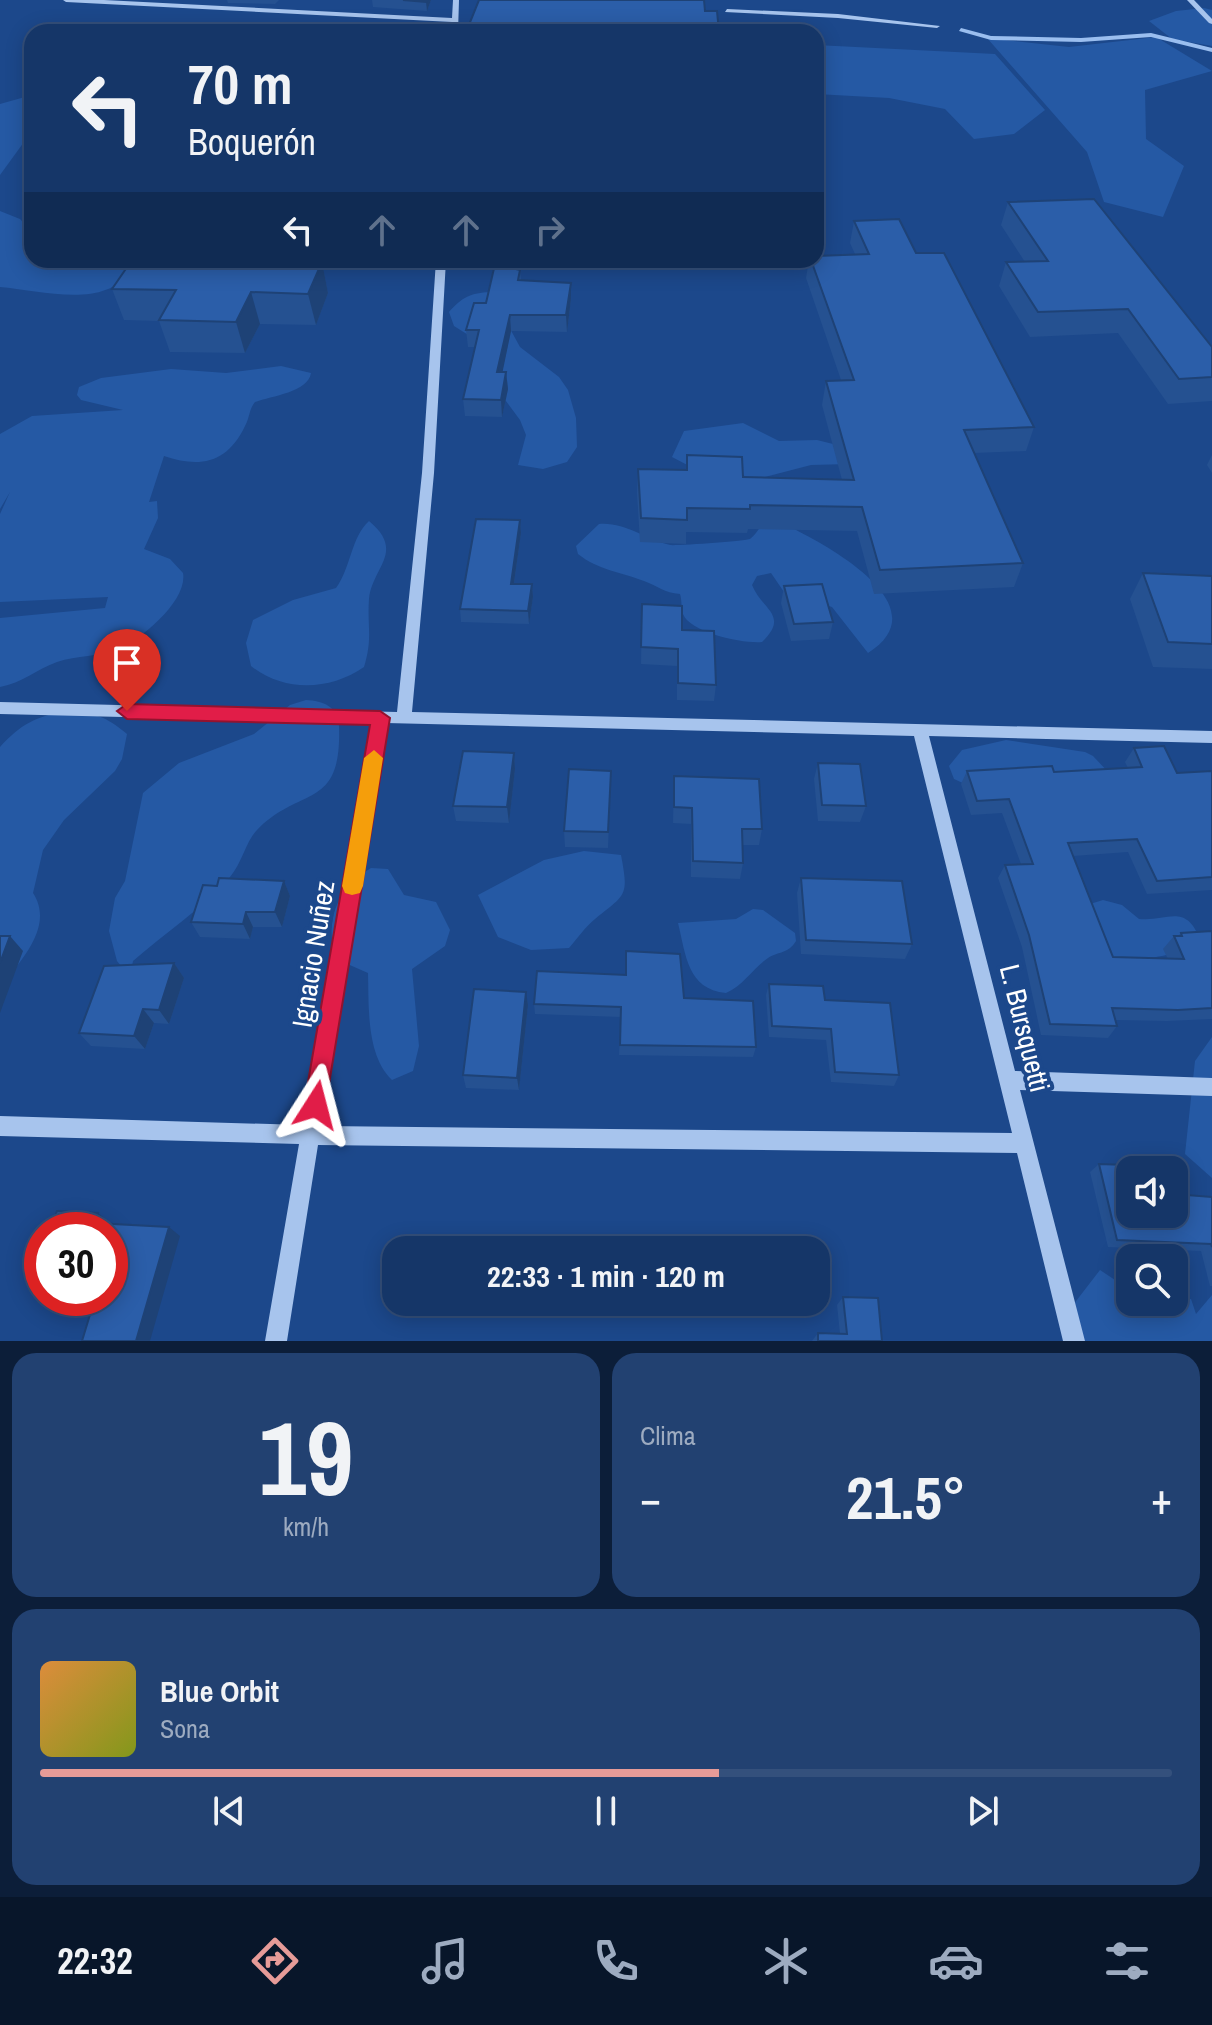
<!DOCTYPE html>
<html lang="es">
<meta charset="utf-8">
<style>
body{margin:0;font-family:"Archivo Narrow",sans-serif;background:#224171;color:#f1f3f6;height:100vh;display:flex;flex-direction:column;font-size:30px;white-space:nowrap}
*{box-sizing:border-box;margin:0}
p{font-size:26px;color:#9dabc0}
.icon{flex:none;width:44px;height:44px;fill:none;stroke:currentColor;stroke-width:2;stroke-linecap:round;stroke-linejoin:round}
.map{position:relative;height:1341px;overflow:hidden}
.side{display:flex;flex-direction:column;gap:12px;padding:12px;background:#0c1e39;flex:1}
.side>*{flex:none}
.hud{position:absolute;left:24px;top:24px;width:800px;height:244px;border-radius:24px;box-shadow:0 4px 20px #0003,0 0 0 2px #34507c;background:#153668;color:#f1f3f6;overflow:hidden}
.controls{position:absolute;left:1116px;top:1156px;display:grid;gap:16px}
.controls a{display:grid;place-items:center;width:72px;height:72px;border-radius:16px;background:#153668;box-shadow:0 4px 20px #0003,0 0 0 2px #34507c;font-size:40px}
.speed{position:absolute;left:24px;top:1212px;display:flex;gap:16px;font-size:40px;font-weight:700;text-align:center}
.speed>*{display:grid;place-content:center;width:104px;height:104px;border-radius:50%;background:#153668;box-shadow:0 4px 20px #0003,0 0 0 2px #34507c;line-height:1}
.speed .limit{border:12px solid #d22;background:#fff;color:#111}
.pin{position:absolute;display:grid;place-items:center;width:68px;height:68px;color:#fff;margin:-82px -34px;border-radius:50% 50% 50% 0;rotate:-45deg;box-shadow:0 0 8px #0007}
.pin .icon{rotate:45deg}
.me{position:absolute;width:88px;margin:-44px;rotate:9deg;stroke-linejoin:round;filter:drop-shadow(0 0 6px #0008)}
.turn{display:flex;align-items:center;gap:28px;height:168px;padding:0 32px;font-size:36px}
.turn .icon{width:104px;height:104px;stroke-width:2.5}
.turn b{display:block;font-size:56px;line-height:68px}
.lanes{display:flex;align-items:center;height:76px;padding:0 32px;background:#0003;justify-content:center;gap:40px;direction:ltr}
.lanes .off{opacity:.35}
.big{font-size:60px;font-weight:700;line-height:1.1}
.side .card{flex:1;display:flex;flex-direction:column;justify-content:center;gap:12px;min-width:0;padding:0 28px;border-radius:24px;background:#224171}
.side .dial{align-items:center;gap:0}
.dial b{font-size:104px;line-height:1}
.song{display:flex;align-items:center;gap:24px}
.cover{width:96px;height:96px;border-radius:12px;background:linear-gradient(135deg,hsl(30 70% 55%),hsl(70 70% 35%))}
.played{height:8px;border-radius:4px;background:linear-gradient(90deg,#e69b98 60%,#34507c 60%)}
.keys{display:flex;justify-content:space-around;direction:ltr}
.heat{display:flex;justify-content:space-between;align-items:center;font-size:44px;direction:ltr}
.side .tiles{flex:1;display:grid;gap:12px;grid-template-columns:1fr 1fr}
.card:last-child{grid-column:span 2}
.trip{position:absolute;left:382px;top:1236px;width:448px;height:80px;border-radius:24px;background:#153668;box-shadow:0 4px 20px #0003,0 0 0 2px #34507c;font-weight:700;line-height:80px;text-align:center}
.menu{display:flex;height:128px;justify-content:space-around;align-items:center;background:#08162a;color:#9dabc0}
.menu .icon{width:56px;height:56px}
.menu .selected{color:#e69b98}
.menu b{font-size:36px;color:#f1f3f6}
.map>svg:first-child{display:block}
</style>
<div class="map">
<svg width="1212" height="1341" viewBox="0 0 1212 1341">
<rect width="100%" height="100%" fill="#1c488b"/>
<g fill="#2559a4">
<path d="M1204 8 1212 10V46L1172 39 1149 21 1176 11Z"/>
<path d="M1156 37 1212 71 1145 90 1146 139 1184 166 1163 217 1104 202 1087 152 987 38 1069 47Z"/>
<path d="M816 45 995 54 1045 110 1014 134 974 139 945 109 889 98 816 94Z"/>
<path d="M32 95V131L0 175V104Z"/>
<path d="M0 211 20 219 32 232V260H119L127 264 129 271C106 310 39 290 0 287Z"/>
<path d="M490 292 520 347 559 377 568 390 576 418 577 447 567 462 543 469 518 465 526 435 520 420 473 356 481 343 454 326 449 312C462 297 471 293 490 292Z"/>
<path d="M281 366 311 373C308 392 272 396 255 402 249 409 250 417 245 426 227 464 199 468 164 456L149 502 157 501 158 518 144 549 170 559 183 573C188 600 142 639 118 649 99 657 77 655 57 662 37 669 22 683 0 687V618L105 608 108 597 0 602V514L10 492 0 509V434L32 416 123 410 81 400 77 395 79 387 101 378 171 369 226 373Z"/>
<path d="M743 423 779 441 817 440 841 446 849 464 811 465 761 478 697 470 672 457 684 431Z"/>
<path d="M771 518C811 536 947 603 868 653L832 607 784 592 771 573 757 576 752 585C762 610 790 615 762 642 745 644 690 633 683 614 681 608 682 600 680 594 664 593 658 586 644 581 621 572 598 570 578 554L576 546 599 524C625 522 645 539 670 545 675 546 746 541 750 539 759 532 760 523 771 518Z"/>
<path d="M369 521C406 552 372 567 369 599 367 626 373 638 364 667 329 691 284 692 251 666L246 643 253 620 293 600 336 588C351 568 351 537 369 521Z"/>
<path d="M306 700C323 701 338 706 339 726 342 811 301 785 257 830 246 841 242 863 230 877 202 909 165 933 133 961L130 977 117 961 109 931 115 898 125 881 143 793 179 763 254 734 290 705Z"/>
<path d="M65 711C93 712 106 716 127 734L122 759 115 771 64 820 43 850 33 893C55 927 20 961 0 988V747C21 724 35 717 65 711Z"/>
<path d="M1006 740 1085 752 1093 756 1111 775 978 790 954 779 949 766 962 750Z"/>
<path d="M584 851 621 855C629 897 626 894 595 919 585 927 577 939 569 948L531 950 498 937 478 895 544 860Z"/>
<path d="M371 868 388 869 404 895 436 902 450 930 445 946 412 969 419 1046 413 1071 392 1080C366 1055 369 1007 368 973L336 959C324 921 337 888 371 868Z"/>
<path d="M1103 900 1122 905 1139 919C1167 922 1186 902 1200 940 1172 959 1142 960 1109 959L1077 908Z"/>
<path d="M753 909 763 910 795 933 796 941C788 954 779 951 768 958 753 968 744 985 726 993 687 989 686 955 678 923L736 919Z"/>
<path d="M1212 1037V1178L1185 1154 1195 1061Z"/>
<path d="M1100 1270 1130 1290V1302L1191 1299 1196 1314 1212 1295V1341H1071L1073 1305Z"/>
</g>
<g fill="none" stroke-linecap="round" stroke-linejoin="round">
<path fill="#9abeef" fill-rule="evenodd" d="M961 28 991 36 1081 38 1151 33 1212 48V52L1151 37 1081 42 991 40 959 31Z"/>
<g fill="#a7c4ed" fill-rule="evenodd">
<path d="M63 0H104L452 18 453 0H459L458 32H452V22L66 2Z"/>
<path d="M1187 0H1194L1212 19V24L1209 23Z"/>
<path d="M727 9 838 14 940 26 937 28 838 18 725 12Z"/>
<path d="M436 260H446L434 473 412 712 1212 731V743L929 736 1015 1071 1212 1078V1096L1020 1090 1085 1341H1063L1017 1153 318 1145 287 1341H265L299 1144 0 1136V1116L302 1125 372 723 0 714V702L397 712 422 473ZM386 723 914 736 1012 1133 322 1126Z"/>
</g>
</g>
<g fill="#255191">
<path d="M213 0H279L275 4 228 3 227 0Z"/>
<path d="M372 0H431L427 11 373 7Z"/>
<path d="M1008 202 1212 347V401L1168 404 1118 333 1030 337 999 286 1006 262H1025L1001 225Z"/>
<path d="M854 221 916 253 1034 427 1026 451 974 453 1023 563 1014 587 874 594 857 531 748 529 747 533 686 532V544L640 542 637 493 638 469 686 470 687 455 743 477 842 480 822 405 826 381 841 380 806 278 809 260 855 254 850 243Z"/>
<path d="M322 262 328 293 316 325 260 324 245 353 170 352 159 321 124 320 112 289Z"/>
<path d="M520 270 521 280 571 299 567 332 511 331 502 372H506L508 389 502 417 465 416 463 399 475 347H468L466 330 486 303Z"/>
<path d="M1212 455V473L1207 465Z"/>
<path d="M520 520 521 533 514 584H532L533 597 529 624 461 622 460 609Z"/>
<path d="M1143 573 1212 576V669L1153 667 1130 599Z"/>
<path d="M784 586 833 622 829 639 791 641 781 603Z"/>
<path d="M642 604 682 630 716 685 714 701 677 700V666L641 664Z"/>
<path d="M1134 748 1177 773 1212 771V890L1147 894 1128 852 1073 856 1113 957 1168 959 1163 949 1174 936H1178L1181 933 1212 931V1019L1167 1021 1116 1020 1117 1026 1108 1038 1041 1035 1022 947 998 878 1005 865 1021 864 1002 813 971 815 961 784 967 771 1054 772 1128 768 1125 762Z"/>
<path d="M514 753 515 769 509 823 456 821 453 806Z"/>
<path d="M818 763 866 806 860 822 818 821 814 779Z"/>
<path d="M611 771 608 848 565 847 564 831Z"/>
<path d="M674 776 762 829 759 845H743V863L740 879 691 877V824L673 823Z"/>
<path d="M801 878 912 944 905 959 801 954 797 893Z"/>
<path d="M284 881 290 896 282 927H253L250 939 200 937 191 922 217 886Z"/>
<path d="M174 963 184 978 169 1024 154 1023 145 1049 91 1046 79 1033Z"/>
<path d="M769 984 899 1075 894 1086 831 1082 826 1040 769 1037 766 995Z"/>
<path d="M526 992 528 1005 519 1090 466 1088 463 1075Z"/>
<path d="M684 998 756 1047 753 1057 619 1055 621 1017 535 1014 534 1004Z"/>
<path d="M1099 1164 1130 1214 1212 1197V1286H1210L1201 1251 1108 1247 1090 1172Z"/>
<path d="M843 1297 882 1341H812L818 1333 840 1334 837 1305Z"/>
</g>
<g fill="#1e4276">
<path d="M427 0H431L427 11 426 2Z"/>
<path d="M322 262 328 293 316 325 308 294Z"/>
<path d="M571 283V299L567 332 566 315Z"/>
<path d="M251 292 260 324 245 353 236 322Z"/>
<path d="M510 315 511 331 499 389 497 372Z"/>
<path d="M506 372 508 389 502 417 501 400Z"/>
<path d="M520 520 521 533 512 597 511 584Z"/>
<path d="M532 584 533 597 529 624 528 611Z"/>
<path d="M514 753 515 769 509 823 507 807Z"/>
<path d="M284 881 290 896 282 927 275 912Z"/>
<path d="M246 912 253 927 250 939 243 924Z"/>
<path d="M10 936 23 951 0 1013V963Z"/>
<path d="M174 963 184 978 169 1024 159 1010Z"/>
<path d="M526 992 528 1005 519 1090 517 1078Z"/>
<path d="M143 1009 154 1023 145 1049 134 1036Z"/>
<path d="M98 1213 110 1223 108 1230 95 1223Z"/>
<path d="M169 1227 180 1236 150 1341H136Z"/>
</g>
<g fill="#2b5ea9" stroke="#1e4276" stroke-width="2">
<path d="M403 0H427L426 2Z"/>
<path d="M479 0H704L705 11H717L719 32H466Z"/>
<path d="M1094 199 1212 347V377L1179 379 1128 309 1038 312 1006 262 1048 261 1008 202Z"/>
<path d="M899 219 916 253H944L1034 427 964 430 1023 563 880 570 862 507 750 505V509L687 508V520L641 518 638 469 687 470V455L742 457 743 477 854 480 826 381 854 380 811 260H816V256L869 254 854 221Z"/>
<path d="M132 260H236L322 262 308 294 251 292 236 322 159 320 176 290 112 289Z"/>
<path d="M495 264 520 270 518 280 571 283 566 315H510L497 372H506L501 400 463 399 479 330H466L474 303H486Z"/>
<path d="M476 519 520 520 511 584H532L528 611 460 609Z"/>
<path d="M1143 573 1212 576V644L1168 642Z"/>
<path d="M822 584 833 622 794 624 784 586Z"/>
<path d="M642 604 682 606V630L714 631 716 685 678 683V649L641 647Z"/>
<path d="M1164 746 1177 773 1212 771V877L1157 881 1137 839 1068 843 1113 957 1184 959 1174 936H1182L1181 933 1212 931V1008L1178 1010 1112 1008 1117 1026 1050 1024 1029 935 1005 865 1033 864 1009 799 977 801 967 771 1052 766 1054 772 1142 767 1134 748Z"/>
<path d="M463 751 514 753 507 807 453 806Z"/>
<path d="M818 763 860 764 866 806 822 805Z"/>
<path d="M569 769 611 771 608 832 564 831Z"/>
<path d="M674 776 759 779 762 829H742L743 863 693 861 692 808 674 807Z"/>
<path d="M219 878 284 881 275 912H246L243 924 191 922 203 885 217 886Z"/>
<path d="M801 878 902 881 912 944 806 940Z"/>
<path d="M0 936H10L0 963Z"/>
<path d="M626 951 680 954 684 998 753 1001 756 1047 620 1045 621 1007 534 1004 537 971 626 975Z"/>
<path d="M174 963 159 1010 143 1009 134 1036 79 1033 104 966Z"/>
<path d="M769 984 823 986 825 1000 890 1003 899 1075 835 1072 831 1029 772 1026Z"/>
<path d="M474 989 526 992 517 1078 463 1075Z"/>
<path d="M1099 1164 1155 1166 1156 1170H1130V1214H1174V1194L1212 1197V1247L1211 1244 1117 1240Z"/>
<path d="M57 1211 98 1213 95 1223 169 1227 136 1341H82L95 1298H110V1230H50Z"/>
<path d="M843 1297 878 1298 882 1341H818V1333L847 1334Z"/>
</g>
<path fill="#e11d48" stroke="#92132f" stroke-width="2" d="M127 704 380 711 390 718 324 1114 316 1117 307 1114 304 1105 370 725 127 719 117 711Z"/>
<path fill="#f59e0b" d="M374 750 383 758 363 886 360 893 352 895 345 893 342 886 364 758Z"/>
<g text-anchor="middle" stroke-width="8" stroke-linejoin="round" paint-order="stroke">
<g font-size="28" fill="#fff" stroke="#1c488b">
<text transform="translate(313 954) rotate(-81)" y="10">Ignacio Nuñez</text>
<text transform="translate(1025 1028) rotate(76)" y="10">L. Bursquetti</text>
</g>
</g>
</svg>
<div class="controls">
<a><svg class="icon" aria-label="sound" viewBox="0 0 24 24"><path d="M4 9h4l5-4v14l-5-4H4zM17 9q2 3 0 6"/></svg></a>
<a><svg class="icon" aria-label="search" viewBox="0 0 24 24"><circle cx="10" cy="10" r="6"/><path d="M15 15l6 6"/></svg></a>
</div>
<div class="speed"><div class="limit">30</div></div>
<div class="pin" style="left:127px;top:711px;background:#d93025"><svg class="icon" aria-label="arrive" viewBox="0 0 24 24"><path d="M6 21V4h12l-3 4 3 4H6"/></svg></div>
<svg class="me" style="left:316px;top:1105px" viewBox="-20 -20 40 40"><path d="M0-17L14 15 0 8-14 15z" fill="#e11d48" stroke="#fff" stroke-width="4"/></svg>
<div class="trip">22:33 · 1 min · 120 m</div>
<div class="hud">
<div class="turn"><svg class="icon" aria-label="left" viewBox="0 0 24 24"><path d="M17 20v-9H6M10 6l-5 5 5 5"/></svg><div><b>70 m</b>Boquerón</div></div>
<div class="lanes"><svg class="icon" aria-label="left" viewBox="0 0 24 24"><path d="M17 20v-9H6M10 6l-5 5 5 5"/></svg><svg class="icon off" aria-label="ahead" viewBox="0 0 24 24"><path d="M12 20V5M6 11l6-6 6 6"/></svg><svg class="icon off" aria-label="ahead" viewBox="0 0 24 24"><path d="M12 20V5M6 11l6-6 6 6"/></svg><svg class="icon off" aria-label="right" viewBox="0 0 24 24"><path d="M7 20v-9h11M14 6l5 5-5 5"/></svg></div>
</div>
</div>
<section class="side">
<div class="tiles">
<div class="card dial"><b>19</b><p>km/h</p></div>
<div class="card"><p>Clima</p>
<div class="heat"><a>−</a><b class="big">21.5°</b><a>+</a></div>
</div>
<div class="card">
<div class="song"><i class="cover"></i><div><b>Blue Orbit</b><p>Sona</p></div></div>
<div class="played"></div>
<div class="keys"><svg class="icon" aria-label="previous" viewBox="0 0 24 24"><path d="M18 5L8 12l10 7zM5 5v14"/></svg><svg class="icon" aria-label="pause" viewBox="0 0 24 24"><path d="M8 5v14M16 5v14"/></svg><svg class="icon" aria-label="next" viewBox="0 0 24 24"><path d="M6 5l10 7-10 7zM19 5v14"/></svg></div>
</div>
</div>
</section>
<nav class="menu">
<b>22:32</b>
<svg class="icon selected" aria-label="directions" viewBox="0 0 24 24"><path d="M12 3l9 9-9 9-9-9zM9 14v-3h6M13 9l2 2-2 2"/></svg>
<svg class="icon" aria-label="music" viewBox="0 0 24 24"><path d="M9 18V5l10-2v13"/><circle cx="6" cy="18" r="3"/><circle cx="16" cy="16" r="3"/></svg>
<svg class="icon" aria-label="phone" viewBox="0 0 24 24"><path d="M5 4h4l2 5-3 2q2 4 5 5l2-3 5 2v4C11 20 4 13 5 4z"/></svg>
<svg class="icon" aria-label="climate" viewBox="0 0 24 24"><path d="M12 3v18M4 7l16 10M4 17L20 7"/></svg>
<svg class="icon" aria-label="car" viewBox="0 0 24 24"><path d="M5 17H2v-5l4-1 3-4h7l3 4 3 1v5h-3M9 17h6M6 11h13"/><circle cx="7" cy="17" r="2"/><circle cx="17" cy="17" r="2"/></svg>
<svg class="icon" aria-label="filters" viewBox="0 0 24 24"><path d="M4 7h16M4 17h16"/><circle cx="9" cy="7" r="2"/><circle cx="15" cy="17" r="2"/></svg>
</nav>
